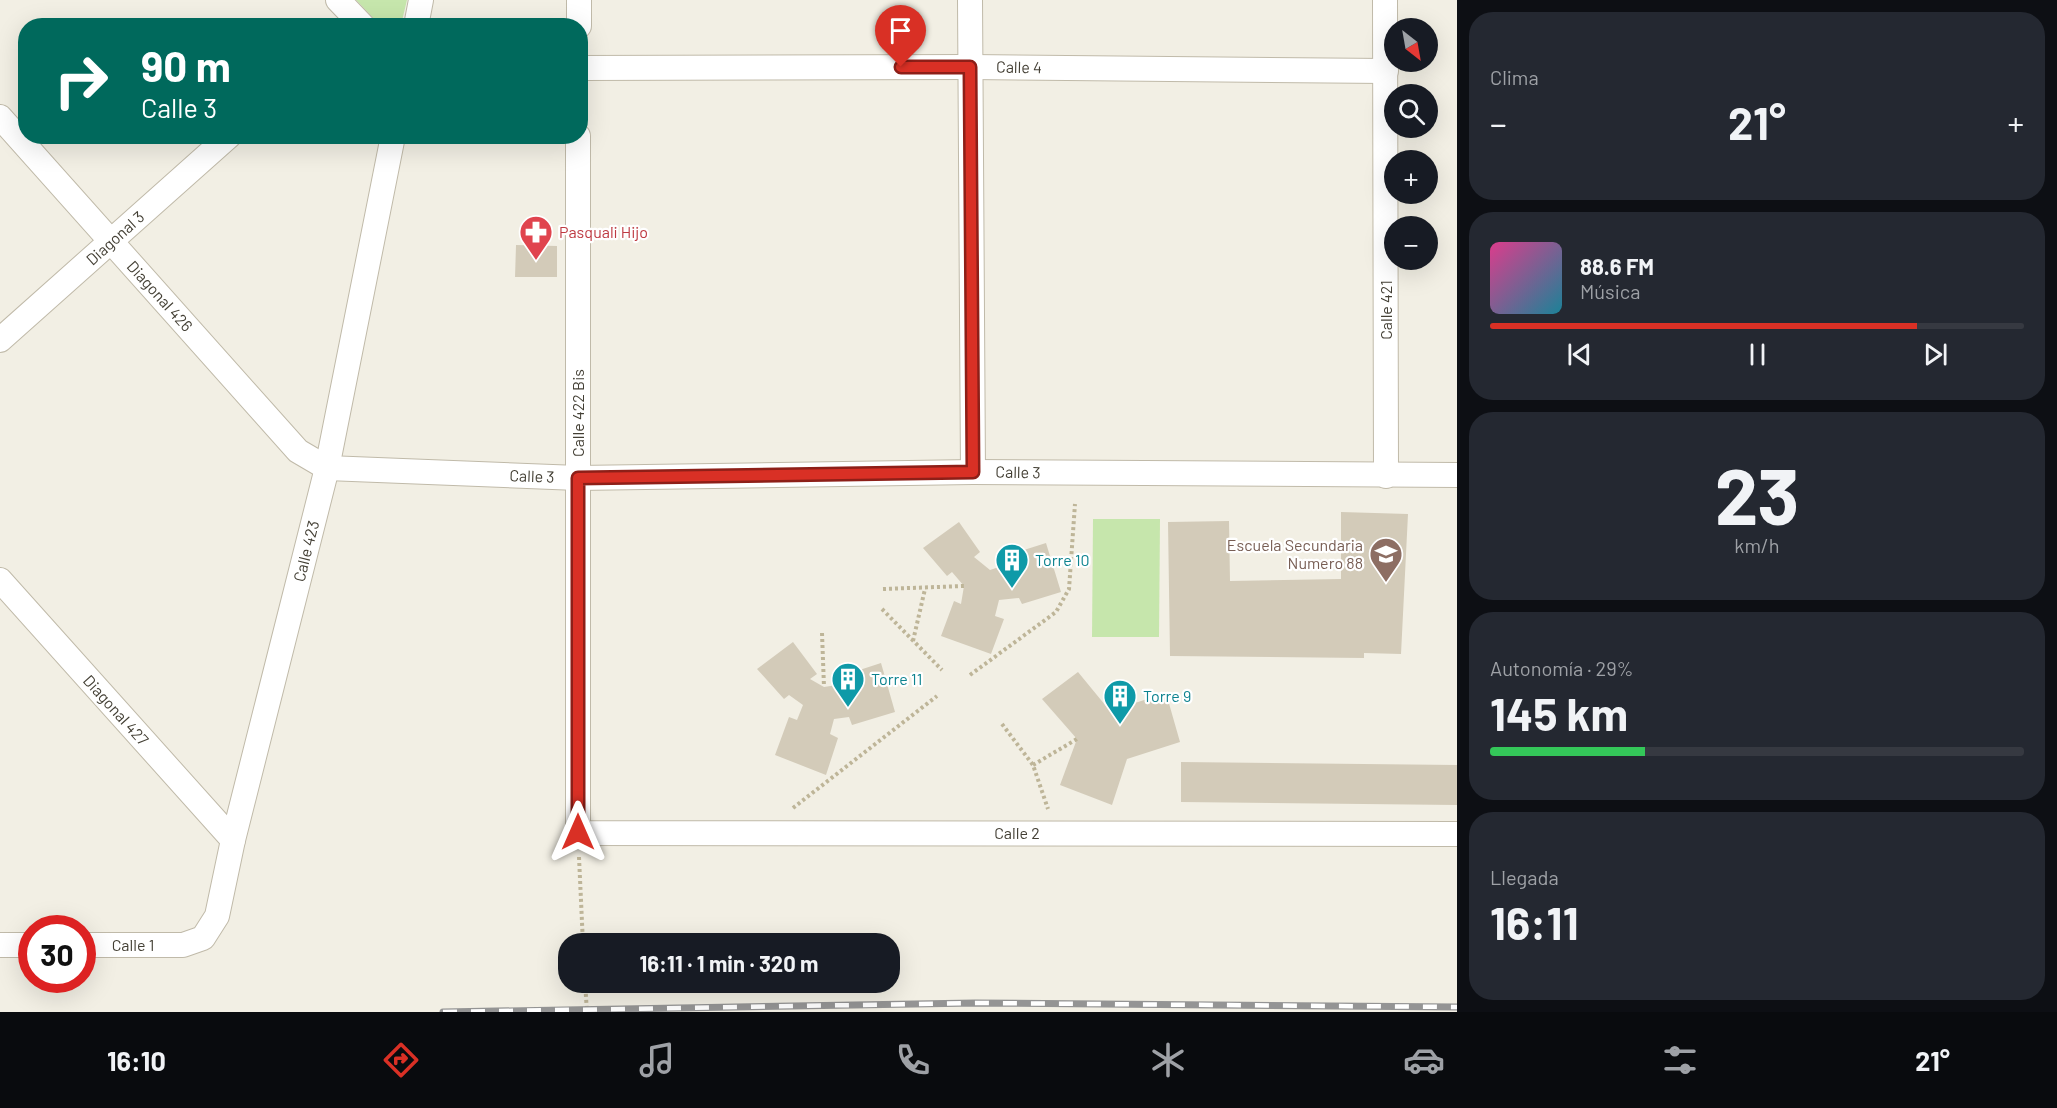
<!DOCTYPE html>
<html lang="es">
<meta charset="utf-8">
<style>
body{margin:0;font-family:Barlow,sans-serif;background:#242831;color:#f1f3f6;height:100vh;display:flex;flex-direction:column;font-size:22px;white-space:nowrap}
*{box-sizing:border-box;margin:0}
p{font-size:20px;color:#9ea1a6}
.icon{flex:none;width:33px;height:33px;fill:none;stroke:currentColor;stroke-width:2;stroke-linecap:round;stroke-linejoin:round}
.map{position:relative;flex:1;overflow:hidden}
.details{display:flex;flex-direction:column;gap:12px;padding:12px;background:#0d0f14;width:600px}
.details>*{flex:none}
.banner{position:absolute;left:18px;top:18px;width:570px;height:126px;border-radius:24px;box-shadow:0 6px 24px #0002;background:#00695c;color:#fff;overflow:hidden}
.needle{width:39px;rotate:149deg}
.controls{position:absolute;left:1384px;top:18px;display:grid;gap:12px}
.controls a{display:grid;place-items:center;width:54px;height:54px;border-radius:50%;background:#171b24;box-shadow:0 6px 24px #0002;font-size:30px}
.speed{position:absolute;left:18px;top:915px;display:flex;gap:12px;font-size:30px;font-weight:700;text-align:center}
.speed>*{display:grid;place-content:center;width:78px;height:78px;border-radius:50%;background:#171b24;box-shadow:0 6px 24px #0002;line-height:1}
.speed .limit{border:9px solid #d22;background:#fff;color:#111}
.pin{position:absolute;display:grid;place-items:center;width:51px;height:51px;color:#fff;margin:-62px -26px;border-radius:50% 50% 50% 0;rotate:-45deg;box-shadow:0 0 6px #0007}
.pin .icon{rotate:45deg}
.me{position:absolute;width:66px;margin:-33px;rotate:0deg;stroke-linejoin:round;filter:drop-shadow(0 0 4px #0008)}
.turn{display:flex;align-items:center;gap:21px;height:126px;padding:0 24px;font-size:27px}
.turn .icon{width:78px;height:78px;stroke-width:2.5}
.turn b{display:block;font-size:42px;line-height:51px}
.big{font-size:45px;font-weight:700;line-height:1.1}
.details .widget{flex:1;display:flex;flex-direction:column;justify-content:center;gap:9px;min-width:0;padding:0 21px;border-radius:24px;background:#242831}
.details .dial{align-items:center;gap:0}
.dial b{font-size:78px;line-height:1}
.song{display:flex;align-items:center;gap:18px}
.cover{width:72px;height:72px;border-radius:9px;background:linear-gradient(135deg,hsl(330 70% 55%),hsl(190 70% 35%))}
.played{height:6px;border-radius:3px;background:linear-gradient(90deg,#d93025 80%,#363941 80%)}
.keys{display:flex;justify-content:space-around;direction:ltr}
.heat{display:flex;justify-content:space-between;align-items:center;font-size:33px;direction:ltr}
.charge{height:9px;border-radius:4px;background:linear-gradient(90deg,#34c759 29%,#363941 0)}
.trip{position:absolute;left:558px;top:933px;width:342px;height:60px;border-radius:24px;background:#171b24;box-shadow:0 6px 24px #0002;font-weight:700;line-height:60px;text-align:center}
.tabs{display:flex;height:96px;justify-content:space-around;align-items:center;background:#090b0e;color:#9ea1a6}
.tabs .icon{width:42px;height:42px}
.tabs .on{color:#d93025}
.tabs b{font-size:27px;color:#f1f3f6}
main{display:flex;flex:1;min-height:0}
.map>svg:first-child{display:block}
</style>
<main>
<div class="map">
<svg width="1457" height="1012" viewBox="0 0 1457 1012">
<rect width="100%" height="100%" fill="#f2efe4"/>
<g fill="#c6e6ac">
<path d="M356 0H407L401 25H380Z"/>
<path d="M1093 519H1160L1159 637H1092Z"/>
</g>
<g fill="#d3cbb9">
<path d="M516 245 557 246V277H515Z"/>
<path d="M1341 512 1408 514 1401 654 1364 653V658L1170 656 1168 522 1229 521 1230 581 1341 579Z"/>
<path d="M959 522 980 552 974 557 990 570 1008 564 1005 556 1046 543 1061 592 1022 604 1019 598 999 600 995 616 1004 619 991 654 941 636 954 601 961 604 964 586 952 572 947 576 923 548Z"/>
<path d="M793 642 817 674 810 679 824 687 837 685 835 678 881 663 895 712 852 725 849 717 834 719 830 734 838 738 826 775 775 755 789 717 797 720 803 705 789 695 784 699 757 669Z"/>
<path d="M1078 672 1110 711 1166 693 1180 742 1127 759 1112 805 1060 785 1077 739 1042 699Z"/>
<path d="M1181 762 1457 765V805L1181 802Z"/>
</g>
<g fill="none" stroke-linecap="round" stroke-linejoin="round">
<defs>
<g id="minor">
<path d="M338 0 363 26"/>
<path d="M970 0 973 472"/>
<path d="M1385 0 1386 476"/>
<path d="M416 26 421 0"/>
<path d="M579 26V0"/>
<path d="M580 68 970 67 1386 71"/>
<path d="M0 117 298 451 327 468 578 478 973 472 1457 475"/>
<path d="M578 136V833L1457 834"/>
<path d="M0 340 229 136"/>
<path d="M0 580 233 840"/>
<path d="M0 945H32"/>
<path d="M82 945H183L203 938 217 916 233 840 327 468 393 136"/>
</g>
</defs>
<use href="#minor" stroke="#c0baa9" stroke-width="26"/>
<g stroke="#beb598" stroke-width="4" stroke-dasharray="3 3" stroke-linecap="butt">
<path d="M883 589 964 586"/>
<path d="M882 609 942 670"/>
<path d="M822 633 824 687"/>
<path d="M913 641 925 589"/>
<path d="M970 675 1056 612 1069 589 1075 504"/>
<path d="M1002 724 1033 765 1048 809"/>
<path d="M1033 765 1077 739"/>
<path d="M793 808 937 696"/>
<path d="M579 857 583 944"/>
<path d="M585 982 587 1012"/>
</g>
<use href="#minor" stroke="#fff" stroke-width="24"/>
<defs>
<path id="rail" d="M443 1012 975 1003 1457 1007"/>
</defs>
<use href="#rail" stroke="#949494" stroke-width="7"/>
<use href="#rail" stroke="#fff" stroke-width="4.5" stroke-dasharray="14" stroke-linecap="butt"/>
</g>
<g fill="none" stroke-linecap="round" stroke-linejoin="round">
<defs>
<path id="route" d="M578 832V478L973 472 970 67H901"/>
</defs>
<use href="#route" stroke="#8d1f18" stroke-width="15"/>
<use href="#route" stroke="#d93025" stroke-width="10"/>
</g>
<defs>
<symbol id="pharmacy-pin" viewBox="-11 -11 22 30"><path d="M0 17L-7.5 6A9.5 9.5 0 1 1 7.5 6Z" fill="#e0444e" stroke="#fff"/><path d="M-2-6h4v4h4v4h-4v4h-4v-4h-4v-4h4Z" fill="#fff"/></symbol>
<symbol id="school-pin" viewBox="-11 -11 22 30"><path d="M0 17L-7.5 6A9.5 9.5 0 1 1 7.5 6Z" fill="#8d6e63" stroke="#fff"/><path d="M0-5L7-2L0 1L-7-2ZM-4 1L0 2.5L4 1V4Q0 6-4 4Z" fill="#fff"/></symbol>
<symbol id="building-pin" viewBox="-11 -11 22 30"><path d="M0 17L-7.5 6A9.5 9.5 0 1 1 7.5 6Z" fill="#0f9aa8" stroke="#fff"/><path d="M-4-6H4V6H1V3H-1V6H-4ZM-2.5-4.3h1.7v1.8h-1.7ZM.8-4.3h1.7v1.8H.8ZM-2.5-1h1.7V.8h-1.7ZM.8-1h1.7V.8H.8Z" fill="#fff"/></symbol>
</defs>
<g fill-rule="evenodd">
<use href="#pharmacy-pin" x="517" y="213" width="38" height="52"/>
<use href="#school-pin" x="1367" y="535" width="38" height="52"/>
<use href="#building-pin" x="993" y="541" width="38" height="52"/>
<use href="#building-pin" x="829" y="660" width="38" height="52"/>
<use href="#building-pin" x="1101" y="677" width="38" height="52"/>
</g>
<g text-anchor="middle" stroke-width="4.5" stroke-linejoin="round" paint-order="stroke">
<g font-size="16" fill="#433f34" stroke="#fff">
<text transform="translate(1019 67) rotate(1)" y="6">Calle 4</text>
<text transform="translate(115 238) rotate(-42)" y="6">Diagonal 3</text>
<text transform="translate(160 296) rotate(48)" y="6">Diagonal 426</text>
<text transform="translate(1386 310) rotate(-90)" y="6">Calle 421</text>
<text transform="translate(578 413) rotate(-90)" y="6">Calle 422 Bis</text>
<text transform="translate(1018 472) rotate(1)" y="6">Calle 3</text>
<text transform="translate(532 476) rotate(2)" y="6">Calle 3</text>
<text transform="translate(306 551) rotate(-76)" y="6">Calle 423</text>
<text transform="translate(116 710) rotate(48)" y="6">Diagonal 427</text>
<text x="1017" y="839">Calle 2</text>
<text x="133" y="951">Calle 1</text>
</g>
<g font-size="16" fill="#be3a42" stroke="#fff" text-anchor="start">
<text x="559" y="238">Pasquali Hijo</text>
</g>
<g font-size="16" fill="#785e54" stroke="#fff" text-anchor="end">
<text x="1363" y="551">Escuela Secundaria<tspan x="1363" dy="18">Numero 88</tspan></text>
</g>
<g font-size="16" fill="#0d838f" stroke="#fff" text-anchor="start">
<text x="1035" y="566">Torre 10</text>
<text x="871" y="685">Torre 11</text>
<text x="1143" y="702">Torre 9</text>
</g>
</g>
</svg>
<div class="controls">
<a><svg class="needle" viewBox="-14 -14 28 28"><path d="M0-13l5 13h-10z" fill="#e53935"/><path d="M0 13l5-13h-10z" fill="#9ea1a6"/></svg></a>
<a><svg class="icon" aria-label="search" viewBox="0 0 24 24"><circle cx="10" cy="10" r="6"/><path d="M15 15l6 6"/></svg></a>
<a>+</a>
<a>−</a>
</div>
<div class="speed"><div class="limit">30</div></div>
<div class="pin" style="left:901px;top:67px;background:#d93025"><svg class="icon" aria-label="arrive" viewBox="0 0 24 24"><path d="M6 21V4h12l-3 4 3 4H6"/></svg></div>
<svg class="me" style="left:578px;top:832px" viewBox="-20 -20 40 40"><path d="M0-17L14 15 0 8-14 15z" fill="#d93025" stroke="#fff" stroke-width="4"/></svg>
<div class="trip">16:11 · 1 min · 320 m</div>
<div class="banner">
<div class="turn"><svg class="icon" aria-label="right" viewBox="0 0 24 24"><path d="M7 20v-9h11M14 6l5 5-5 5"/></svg><div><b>90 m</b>Calle 3</div></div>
</div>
</div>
<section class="details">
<div class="widget"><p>Clima</p>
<div class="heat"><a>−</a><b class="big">21°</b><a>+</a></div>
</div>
<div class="widget">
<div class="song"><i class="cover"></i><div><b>88.6 FM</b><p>Música</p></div></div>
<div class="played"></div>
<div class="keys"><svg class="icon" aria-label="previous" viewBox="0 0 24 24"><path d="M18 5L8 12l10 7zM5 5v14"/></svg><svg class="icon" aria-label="pause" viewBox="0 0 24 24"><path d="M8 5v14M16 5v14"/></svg><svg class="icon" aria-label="next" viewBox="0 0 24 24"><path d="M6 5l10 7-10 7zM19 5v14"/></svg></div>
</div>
<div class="widget dial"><b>23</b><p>km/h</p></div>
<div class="widget"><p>Autonomía · 29%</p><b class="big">145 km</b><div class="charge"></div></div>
<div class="widget"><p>Llegada</p><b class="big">16:11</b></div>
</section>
</main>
<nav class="tabs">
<b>16:10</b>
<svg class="icon on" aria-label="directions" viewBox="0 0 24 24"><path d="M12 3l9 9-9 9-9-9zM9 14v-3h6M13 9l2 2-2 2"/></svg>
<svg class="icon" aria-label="music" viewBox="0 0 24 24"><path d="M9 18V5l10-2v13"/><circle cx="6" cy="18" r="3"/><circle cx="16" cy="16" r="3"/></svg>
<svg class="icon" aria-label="phone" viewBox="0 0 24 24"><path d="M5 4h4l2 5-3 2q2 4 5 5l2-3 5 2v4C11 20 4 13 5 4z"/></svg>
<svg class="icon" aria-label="climate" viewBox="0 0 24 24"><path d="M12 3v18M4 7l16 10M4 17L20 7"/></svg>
<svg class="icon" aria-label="car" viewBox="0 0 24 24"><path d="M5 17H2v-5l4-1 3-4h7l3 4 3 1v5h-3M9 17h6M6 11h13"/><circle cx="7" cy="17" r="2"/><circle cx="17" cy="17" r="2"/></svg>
<svg class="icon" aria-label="filters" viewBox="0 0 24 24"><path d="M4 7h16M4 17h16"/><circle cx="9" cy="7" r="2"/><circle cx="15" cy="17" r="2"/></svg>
<b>21°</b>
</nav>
